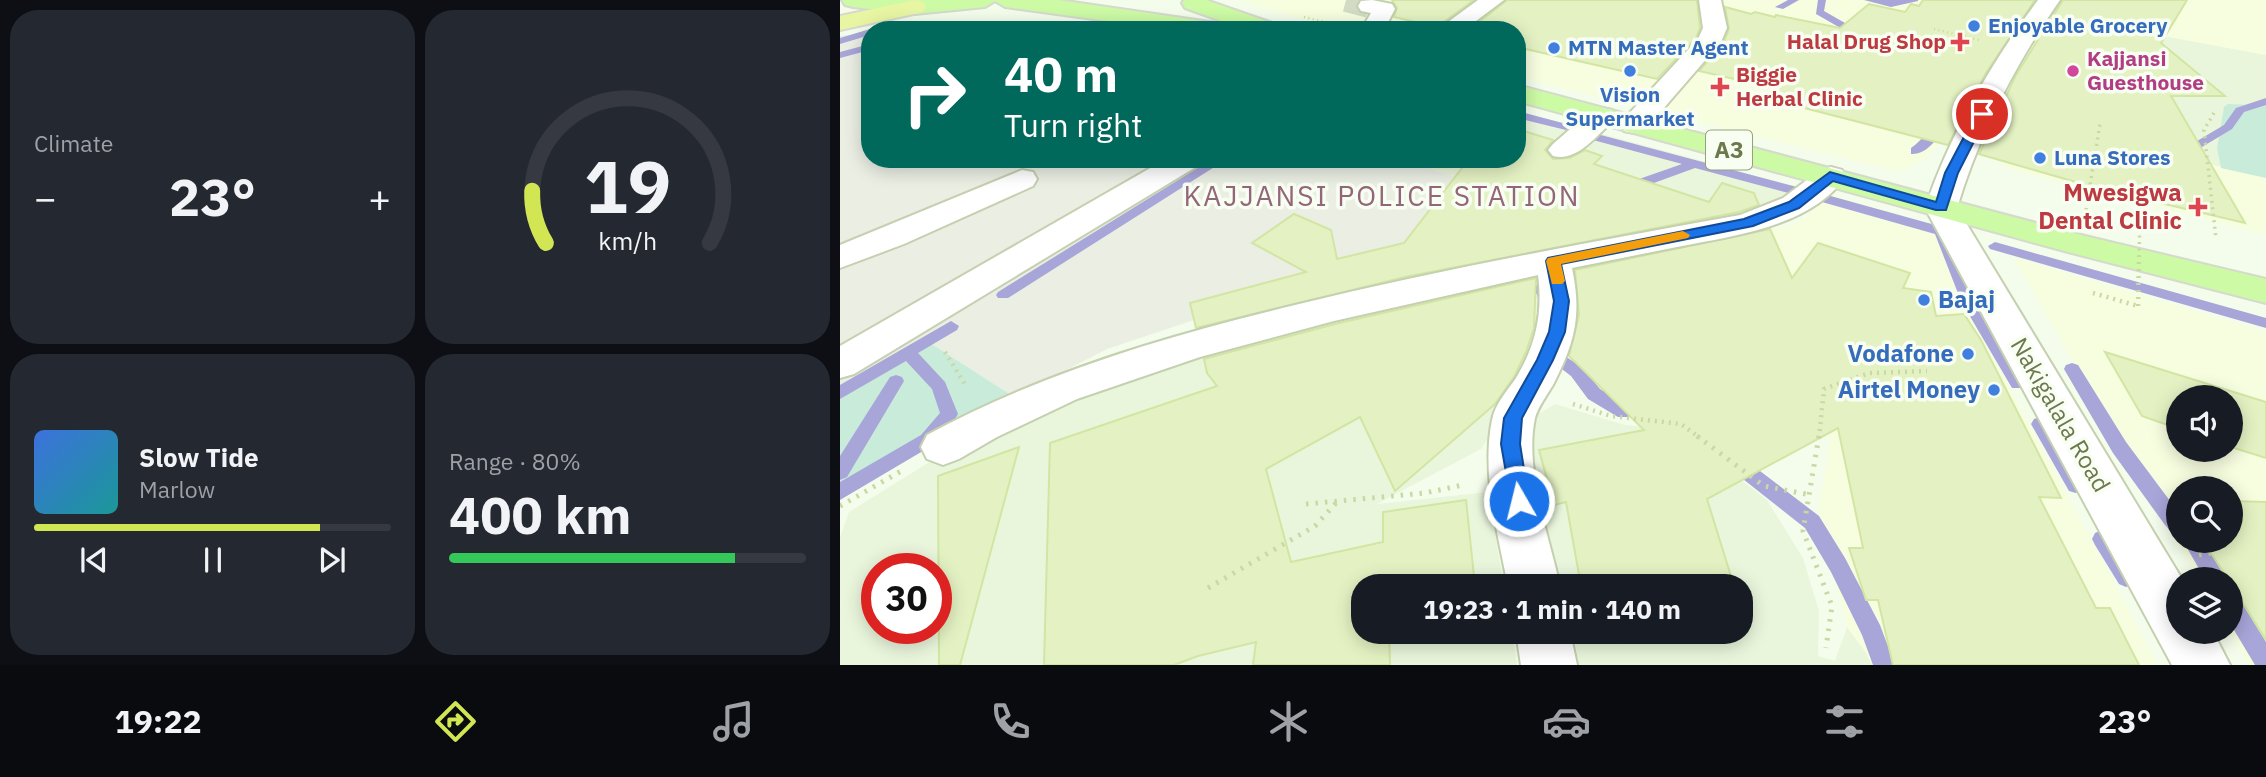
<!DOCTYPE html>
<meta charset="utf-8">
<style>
body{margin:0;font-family:"IBM Plex Sans",sans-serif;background:#242831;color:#f1f3f6;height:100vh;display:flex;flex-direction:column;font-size:26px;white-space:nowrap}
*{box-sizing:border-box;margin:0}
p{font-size:23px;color:#9ea1a6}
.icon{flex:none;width:38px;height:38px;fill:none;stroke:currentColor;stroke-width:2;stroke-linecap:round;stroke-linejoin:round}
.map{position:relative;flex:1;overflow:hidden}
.drawer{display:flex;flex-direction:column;gap:10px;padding:10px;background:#0d0f14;width:840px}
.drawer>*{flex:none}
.guide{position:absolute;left:21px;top:21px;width:665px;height:147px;border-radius:28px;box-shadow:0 4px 18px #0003;background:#00695c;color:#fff;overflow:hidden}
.controls{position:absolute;left:1326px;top:385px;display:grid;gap:14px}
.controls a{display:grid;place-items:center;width:77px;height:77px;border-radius:50%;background:#171b24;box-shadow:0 4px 18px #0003;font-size:35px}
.speed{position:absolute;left:21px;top:553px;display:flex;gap:14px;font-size:35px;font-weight:700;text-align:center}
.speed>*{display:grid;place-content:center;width:91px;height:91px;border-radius:50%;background:#171b24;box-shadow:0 4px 18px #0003;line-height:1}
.speed .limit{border:10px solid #d22;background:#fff;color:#111}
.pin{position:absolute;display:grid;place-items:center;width:60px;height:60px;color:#fff;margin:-30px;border:4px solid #fff;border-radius:50%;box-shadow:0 2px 7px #0007}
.me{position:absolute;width:77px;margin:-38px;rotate:352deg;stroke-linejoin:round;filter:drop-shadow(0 0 5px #0008)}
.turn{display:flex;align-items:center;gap:24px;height:147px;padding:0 28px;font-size:32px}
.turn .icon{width:91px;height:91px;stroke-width:2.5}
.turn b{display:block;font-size:49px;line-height:60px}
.big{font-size:52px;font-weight:700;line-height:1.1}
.drawer .widget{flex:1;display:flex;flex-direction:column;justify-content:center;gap:10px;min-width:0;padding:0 24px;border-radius:28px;background:#242831}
.drawer .dial{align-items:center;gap:0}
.dial svg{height:182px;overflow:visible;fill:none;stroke:#363941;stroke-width:7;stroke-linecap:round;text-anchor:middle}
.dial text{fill:#f1f3f6;stroke:none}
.song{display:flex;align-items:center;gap:21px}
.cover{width:84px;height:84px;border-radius:10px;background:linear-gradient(135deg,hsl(220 70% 55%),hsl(180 70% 35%))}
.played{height:7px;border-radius:4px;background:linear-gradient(90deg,#d2e552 80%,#363941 80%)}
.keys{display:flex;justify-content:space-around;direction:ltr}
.heat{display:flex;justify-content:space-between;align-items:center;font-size:38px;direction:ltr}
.charge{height:10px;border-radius:5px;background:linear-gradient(90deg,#34c759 80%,#363941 0)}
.drawer .tiles{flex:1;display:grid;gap:10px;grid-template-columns:repeat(2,1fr)}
.trip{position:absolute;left:511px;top:574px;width:402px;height:70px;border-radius:28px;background:#171b24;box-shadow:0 4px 18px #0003;font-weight:700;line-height:70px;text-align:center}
.dock{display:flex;height:112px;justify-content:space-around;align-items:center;background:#090b0e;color:#9ea1a6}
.dock .icon{width:49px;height:49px}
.dock .selected{color:#d2e552}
.dock b{font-size:32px;color:#f1f3f6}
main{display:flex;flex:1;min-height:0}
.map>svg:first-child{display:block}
</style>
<main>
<section class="drawer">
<div class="tiles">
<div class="widget"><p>Climate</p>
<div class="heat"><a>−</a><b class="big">23°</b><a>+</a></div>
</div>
<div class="widget dial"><svg viewBox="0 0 100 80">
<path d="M14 69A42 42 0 1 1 86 69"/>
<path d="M14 69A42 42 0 0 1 8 46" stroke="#d2e552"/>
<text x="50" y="56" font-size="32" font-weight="700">19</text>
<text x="50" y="72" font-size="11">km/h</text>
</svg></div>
<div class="widget">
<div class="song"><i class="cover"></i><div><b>Slow Tide</b><p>Marlow</p></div></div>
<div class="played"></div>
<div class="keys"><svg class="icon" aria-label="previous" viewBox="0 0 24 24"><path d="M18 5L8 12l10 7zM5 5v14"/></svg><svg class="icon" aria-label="pause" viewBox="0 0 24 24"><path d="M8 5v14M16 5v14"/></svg><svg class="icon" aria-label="next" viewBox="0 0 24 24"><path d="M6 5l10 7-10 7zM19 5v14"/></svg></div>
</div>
<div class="widget"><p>Range · 80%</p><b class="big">400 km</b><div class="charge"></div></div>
</div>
</section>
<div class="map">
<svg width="1426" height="665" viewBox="0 0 1426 665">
<rect width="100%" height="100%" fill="#f4fdeb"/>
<g fill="#eaf6dc" fill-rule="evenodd">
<path d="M1287 29 1426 55V105L1389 104 1377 148 1381 168 1366 163Z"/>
<path d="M677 111 859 160 957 188 939 217 651 268 645 188 563 159H677Z"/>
<path d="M698 274 715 318 684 389 641 449 537 504 648 492 664 586H523V632H672L677 665H0V537L9 512 149 425 292 361ZM37 569H96V628H37Z"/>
<path d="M715 404 785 425 839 430 927 500 963 558 979 611 978 656 995 661 1007 627 1025 651 1032 665H722L715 632H901V586H705L692 527 690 419Z"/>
</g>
<g fill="#f7fddf" fill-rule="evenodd">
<path d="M397 0H1190L1115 120 1087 158 1060 172 677 77V30H497Z"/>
<path d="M1226 0H1426V55L1287 29 1366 163 1426 178V235L1169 169 1152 157 1179 69 1210 13Z"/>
<path d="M985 193 1099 227 1115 289 1194 432 1318 665H1032L1025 651 1007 627 978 512 988 456 993 393 847 323 725 362 723 271 955 224 966 218Z"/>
<path d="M1173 257 1426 332V665H1409L1389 632H1391V579H1358ZM1339 397H1391V450H1339ZM1339 488H1391V541H1339Z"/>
</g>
<g fill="#eaeee3">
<path d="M189 21 174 30H48L96 24Z"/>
<path d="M30 32V159H563L626 181 648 245 651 268 354 320 267 349 174 397 87 341 0 393V36Z"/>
</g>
<g fill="#c9ebda">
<path d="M1388 104 1426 105V178L1381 168 1377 148 1384 107Z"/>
<path d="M87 341 174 397 0 496V394Z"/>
</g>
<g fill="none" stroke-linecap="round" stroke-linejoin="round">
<g fill="#a8a5d9" fill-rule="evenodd">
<path d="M948 0H959L943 9 935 7Z"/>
<path d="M978 0H986L984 11 1012 27 1008 42 1000 40 1004 30 976 14Z"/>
<path d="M1024 0H1078V1L1051 7Z"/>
<path d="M68 24 84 30H42Z"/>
<path d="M238 25 269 27 274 30H203L208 27Z"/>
<path d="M30 29 33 30H30V35L0 44V38Z"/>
<path d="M30 44V50L0 58V52Z"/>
<path d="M1426 98V105L1404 112 1392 129 1362 147H1354L1352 144 1384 125 1396 108Z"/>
<path d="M677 111 734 126 736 128 730 131 677 118Z"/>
<path d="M1102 120 1108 123C1099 136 1088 155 1071 154V148C1083 140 1091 125 1102 120Z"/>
<path d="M757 134 957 187 958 190 952 194 855 168 792 191H782V185L842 164 753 140 751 138Z"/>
<path d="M372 159H387L168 298H158L156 295 158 292Z"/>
<path d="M987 195 1106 228 1137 301 1186 384 1184 388H1172L1121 301 1095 234 982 202 980 199Z"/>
<path d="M1155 242 1426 318V328L1150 249 1148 246Z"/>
<path d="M665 278 709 288 714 307 711 311H701L697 294 667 288 635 306 621 296 628 285H638L640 288 637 293Z"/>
<path d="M111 321 119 326 117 330 78 353 105 382 118 414 115 419 93 445 0 500V482L81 435 100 413 92 389 66 361 0 399V385Z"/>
<path d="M716 342 724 348 722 354 743 368 760 389 787 405 811 407 814 412 811 417H778L748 399 731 376 705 356 710 344Z"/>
<path d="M1232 363 1238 365 1286 442 1339 513V536L1332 533 1325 525 1273 453 1224 369 1226 365Z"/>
<path d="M56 375 62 377 64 381 7 477 0 480V456L50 377Z"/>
<path d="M1200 417 1206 419 1243 479 1245 485 1243 491 1236 493 1229 491 1191 424 1194 419Z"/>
<path d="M896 456 903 458 979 516 1005 558 1040 625 1055 665H1033L1022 635 991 572 965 528 889 468 887 463 889 458Z"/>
<path d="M1262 530 1269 533 1293 570 1296 577 1293 584 1286 587 1279 584 1255 545 1252 539 1255 533Z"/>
<path d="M1343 541H1364L1386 579H1365Z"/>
<path d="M1391 595 1399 598 1426 642V665H1415L1391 625Z"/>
</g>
</g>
<g fill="#e4f2c3" stroke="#d2e5a3" stroke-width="2">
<path d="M552 0H634L597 27 554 17 557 8Z"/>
<path d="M667 0H857L860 28 856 38 817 79 677 47V30H629Z"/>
<path d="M1083 0H1195L1146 73 1108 145 926 98 934 88 859 71 883 44 889 29 885 7 911 14 915 12 935 17 936 15 1000 28 1029 4 1065 12 1071 4 1079 6Z"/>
<path d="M1223 0H1347L1321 43 1385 96H1331L1405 223 1253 187 1139 154 1176 75Z"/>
<path d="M677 129 713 140 705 150 713 159 730 158 745 150 762 156 754 164 869 202 882 183 914 193 919 205 899 212 565 277 356 328 350 303 466 272 412 243 454 214 491 230 497 259 564 243 629 159H677Z"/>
<path d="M930 229 952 278 978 243 1070 273 1063 288 1091 292 1096 316 1124 314 1141 340 1221 498 1199 497 1256 608H1270L1299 665H1053L1038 600H1026L1009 548H1023L998 428 867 499 894 586H741L726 502 714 505 699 450 804 430 729 356 739 315 735 270Z"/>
<path d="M696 278 694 328 686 352 674 377 655 404 555 491 520 417 426 469 451 562 543 542V512L626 500 635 586H523V632H549L550 665H413L416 642 358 656 334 665H204L210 443 377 386 367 373 364 359 495 324Z"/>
<path d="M1265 352 1426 402V458L1391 447V397H1339V429L1302 416Z"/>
<path d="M179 447 120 665H99L98 476Z"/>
<path d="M1391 501 1426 502V640L1391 584V579H1388L1363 541H1391Z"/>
<path d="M778 632H827L828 636 780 643Z"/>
</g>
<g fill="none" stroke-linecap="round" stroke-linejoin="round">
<path stroke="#d2dcc4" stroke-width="24" stroke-dasharray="24 12" stroke-linecap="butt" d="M506 0 529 6"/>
<defs>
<g id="minor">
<path d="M532 0 552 4 555 9 544 30H521L531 13 521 11 518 6 521 1Z"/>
<path d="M638 0H664L624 30H597Z"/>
<path d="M859 0H881L887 28 881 42 804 131 794 133 784 131 780 125 784 119 858 39 863 28Z"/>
<path d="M1198 0H1220C1176 63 1139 134 1117 208L1342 579H1339V632H1373L1390 665H1332L1085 208C1110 134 1151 63 1198 0Z"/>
<path d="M762 108 772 110 776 116 772 122C755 137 737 162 713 156L708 150 713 144 752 110Z"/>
<path d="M326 159H363L359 165 14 374 0 378V346Z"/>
<path d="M991 167 1002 170 1006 176C971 227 893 236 837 247 802 254 767 261 732 268 742 316 735 342 713 385 707 395 698 407 695 418 684 469 709 536 720 586H668C658 535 641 473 652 420 655 404 667 391 676 378 696 345 703 313 698 275L494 321 360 357 237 399 157 437 119 459 103 465 87 459 81 447 87 435C203 372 327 336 455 305 602 269 751 242 900 215L943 198 980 170Z"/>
<path d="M182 170 193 172 197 179 193 186 64 244 0 268V245Z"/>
<path d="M676 632H730L737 665H681Z"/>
</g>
<g id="major">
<path d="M2 0H219L377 23 385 25 388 30H334L165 7 155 1 145 7 75 14 13 7 5 5Z"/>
<path d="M344 0H366L438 25 441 30H407L345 8 342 3Z"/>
<path d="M677 85 1245 236 1426 279V303L1228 252 677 101Z"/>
</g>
<path id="highway" d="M75 0 83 2 86 7 83 12 0 30V16Z"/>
</defs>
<use href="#minor" stroke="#c4d0af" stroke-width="4"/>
<use href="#major" stroke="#d6d9cd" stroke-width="4"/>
<use href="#highway" stroke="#d6d9cd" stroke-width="4"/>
<g stroke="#c9d8a5" stroke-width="2.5" stroke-dasharray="1 3.5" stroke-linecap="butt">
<path d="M464 17 497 25"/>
<path d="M1094 29 1139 40"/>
</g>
<g stroke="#c9d8a5" stroke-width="3.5" stroke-dasharray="2 4.5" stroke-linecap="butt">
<path d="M1374 113 1364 130 1376 239"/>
<path d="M1246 210 1260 124"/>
<path d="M1300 215 1343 226"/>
</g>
<g stroke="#c9d8a5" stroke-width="4.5" stroke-dasharray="2 5" stroke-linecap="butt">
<path d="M1253 293 1298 306"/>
<path d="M105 352 126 386"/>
<path d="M733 404 771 416 841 424 860 438"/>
<path d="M979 438 984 389 1029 373 1087 371"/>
</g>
<g stroke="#c9d8a5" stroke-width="5" stroke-dasharray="2.5 7" stroke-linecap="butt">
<path d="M857 436 924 486 971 495"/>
<path d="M979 436 963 531 992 606 986 648"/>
<path d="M466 504 585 493 623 485"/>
<path d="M0 506 63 470"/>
<path d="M1359 555 1371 553"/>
<path d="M368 588 475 526 497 502"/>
</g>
<use href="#minor" fill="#fff" fill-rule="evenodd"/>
<use href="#major" fill="#cdfaa5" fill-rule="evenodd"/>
<use href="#highway" fill="#e8f6a3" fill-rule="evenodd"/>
<path stroke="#c9d8a5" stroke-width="3.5" stroke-dasharray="2 4.5" stroke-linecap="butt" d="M1299 257 1300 215"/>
<path stroke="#c9d8a5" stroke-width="4.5" stroke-dasharray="2 5" stroke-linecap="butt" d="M1298 306 1299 256"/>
</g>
<path fill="#1a73e8" stroke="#114b97" stroke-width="2" d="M1142 111 1148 114 1118 173 1106 210H1096L993 181 959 208 913 226 721 264 729 301 725 332 713 360 682 418 680 444 689 501 686 507 679 509 672 507 661 444 664 418 697 360 709 332 714 301 706 261 708 258 904 219 949 202 990 172 1096 202 1105 173 1136 114Z"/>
<path fill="#f59e0b" d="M843 231 850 235 848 238 721 264 725 281 722 284H712L706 261 708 258Z"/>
<g fill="#3f7fe0" stroke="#f8fff2" stroke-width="2.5">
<circle cx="1134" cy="26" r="7"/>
<circle cx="714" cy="48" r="7"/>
<circle cx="790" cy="71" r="7"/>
<circle cx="1200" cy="158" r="7"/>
<circle cx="1084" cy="300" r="7"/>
<circle cx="1128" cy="354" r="7"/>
<circle cx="1154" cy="390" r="7"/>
</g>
<g fill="#e0444e" stroke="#f8fff2" stroke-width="2.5">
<path d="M1116.5 31.5h7v7h7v7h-7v7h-7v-7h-7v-7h7z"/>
<path d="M876.5 76.5h7v7h7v7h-7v7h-7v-7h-7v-7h7z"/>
<path d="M1354.5 196.5h7v7h7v7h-7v7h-7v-7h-7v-7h7z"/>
</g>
<circle fill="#d1479c" stroke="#f8fff2" stroke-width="2.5" cx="1233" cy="71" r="7"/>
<g text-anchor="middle" stroke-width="7" stroke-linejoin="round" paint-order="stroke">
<g font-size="21" font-weight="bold" fill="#366cbe" stroke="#f8fff2" text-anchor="start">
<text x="1148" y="33">Enjoyable Grocery</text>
<text x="728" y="55">MTN Master Agent</text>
<text x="790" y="102" text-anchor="middle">Vision<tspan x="790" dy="24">Supermarket</tspan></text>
<text x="1214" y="165">Luna Stores</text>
</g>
<g font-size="21" font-weight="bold" fill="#be3a42" stroke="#f8fff2" text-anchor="end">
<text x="1106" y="49">Halal Drug Shop</text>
<text x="896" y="82" text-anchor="start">Biggie<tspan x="896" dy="24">Herbal Clinic</tspan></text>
</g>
<g font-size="21" font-weight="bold" fill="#b23c85" stroke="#f8fff2" text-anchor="start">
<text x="1247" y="66">Kajjansi<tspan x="1247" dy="24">Guesthouse</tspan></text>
</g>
<rect fill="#f8fff2" stroke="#97a17e" stroke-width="2" x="866" y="130.5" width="46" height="39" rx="5"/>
<g font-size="23" font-weight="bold" fill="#6d794d">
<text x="889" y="158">A3</text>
</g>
<g font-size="24" font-weight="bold" fill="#be3a42" stroke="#f8fff2" text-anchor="end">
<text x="1342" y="201">Mwesigwa<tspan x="1342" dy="28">Dental Clinic</tspan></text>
</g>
<g font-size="24" font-weight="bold" fill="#366cbe" stroke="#f8fff2" text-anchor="end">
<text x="1098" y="308" text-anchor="start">Bajaj</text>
<text x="1114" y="362">Vodafone</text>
<text x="1140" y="398">Airtel Money</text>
</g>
<g font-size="24" fill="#6d794d" stroke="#f8fff2">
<text transform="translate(1220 415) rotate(60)" y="8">Nakigalala Road</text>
</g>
<g font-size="28" letter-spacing="2" fill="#94667a" stroke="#f8fff2">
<text x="542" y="206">KAJJANSI POLICE STATION</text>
</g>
</g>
</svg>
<div class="controls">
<a><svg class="icon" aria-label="sound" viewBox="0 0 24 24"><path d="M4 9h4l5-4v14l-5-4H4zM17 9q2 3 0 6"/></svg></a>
<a><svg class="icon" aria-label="search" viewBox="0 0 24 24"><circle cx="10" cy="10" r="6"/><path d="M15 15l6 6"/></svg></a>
<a><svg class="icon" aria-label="layers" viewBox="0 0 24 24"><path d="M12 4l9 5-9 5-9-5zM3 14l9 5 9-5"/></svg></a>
</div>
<div class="speed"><div class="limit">30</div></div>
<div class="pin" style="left:1142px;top:114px;background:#d93025"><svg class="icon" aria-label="arrive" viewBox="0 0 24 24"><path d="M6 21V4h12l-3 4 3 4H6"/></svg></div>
<svg class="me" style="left:679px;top:501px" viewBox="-20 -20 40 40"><circle r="17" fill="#1a73e8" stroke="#fff" stroke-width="3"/><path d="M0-11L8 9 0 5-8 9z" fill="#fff"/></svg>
<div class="trip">19:23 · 1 min · 140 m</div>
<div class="guide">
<div class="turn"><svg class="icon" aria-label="right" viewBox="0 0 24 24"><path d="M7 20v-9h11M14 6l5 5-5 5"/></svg><div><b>40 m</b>Turn right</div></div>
</div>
</div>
</main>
<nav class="dock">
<b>19:22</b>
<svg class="icon selected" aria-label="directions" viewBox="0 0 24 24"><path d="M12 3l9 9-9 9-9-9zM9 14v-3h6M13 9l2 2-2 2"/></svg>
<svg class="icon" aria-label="music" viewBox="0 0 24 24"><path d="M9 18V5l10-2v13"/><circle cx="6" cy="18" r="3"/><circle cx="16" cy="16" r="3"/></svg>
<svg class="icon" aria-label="phone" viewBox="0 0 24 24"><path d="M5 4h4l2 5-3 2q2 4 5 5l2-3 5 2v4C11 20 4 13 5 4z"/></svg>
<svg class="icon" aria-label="climate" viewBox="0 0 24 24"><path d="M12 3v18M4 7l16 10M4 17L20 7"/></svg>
<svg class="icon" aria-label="car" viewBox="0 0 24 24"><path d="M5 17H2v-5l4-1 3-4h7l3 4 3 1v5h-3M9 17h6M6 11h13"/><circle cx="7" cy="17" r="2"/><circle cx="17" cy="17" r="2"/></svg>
<svg class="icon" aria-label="filters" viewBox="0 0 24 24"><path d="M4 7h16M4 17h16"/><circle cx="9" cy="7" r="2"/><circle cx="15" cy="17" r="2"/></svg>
<b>23°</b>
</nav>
